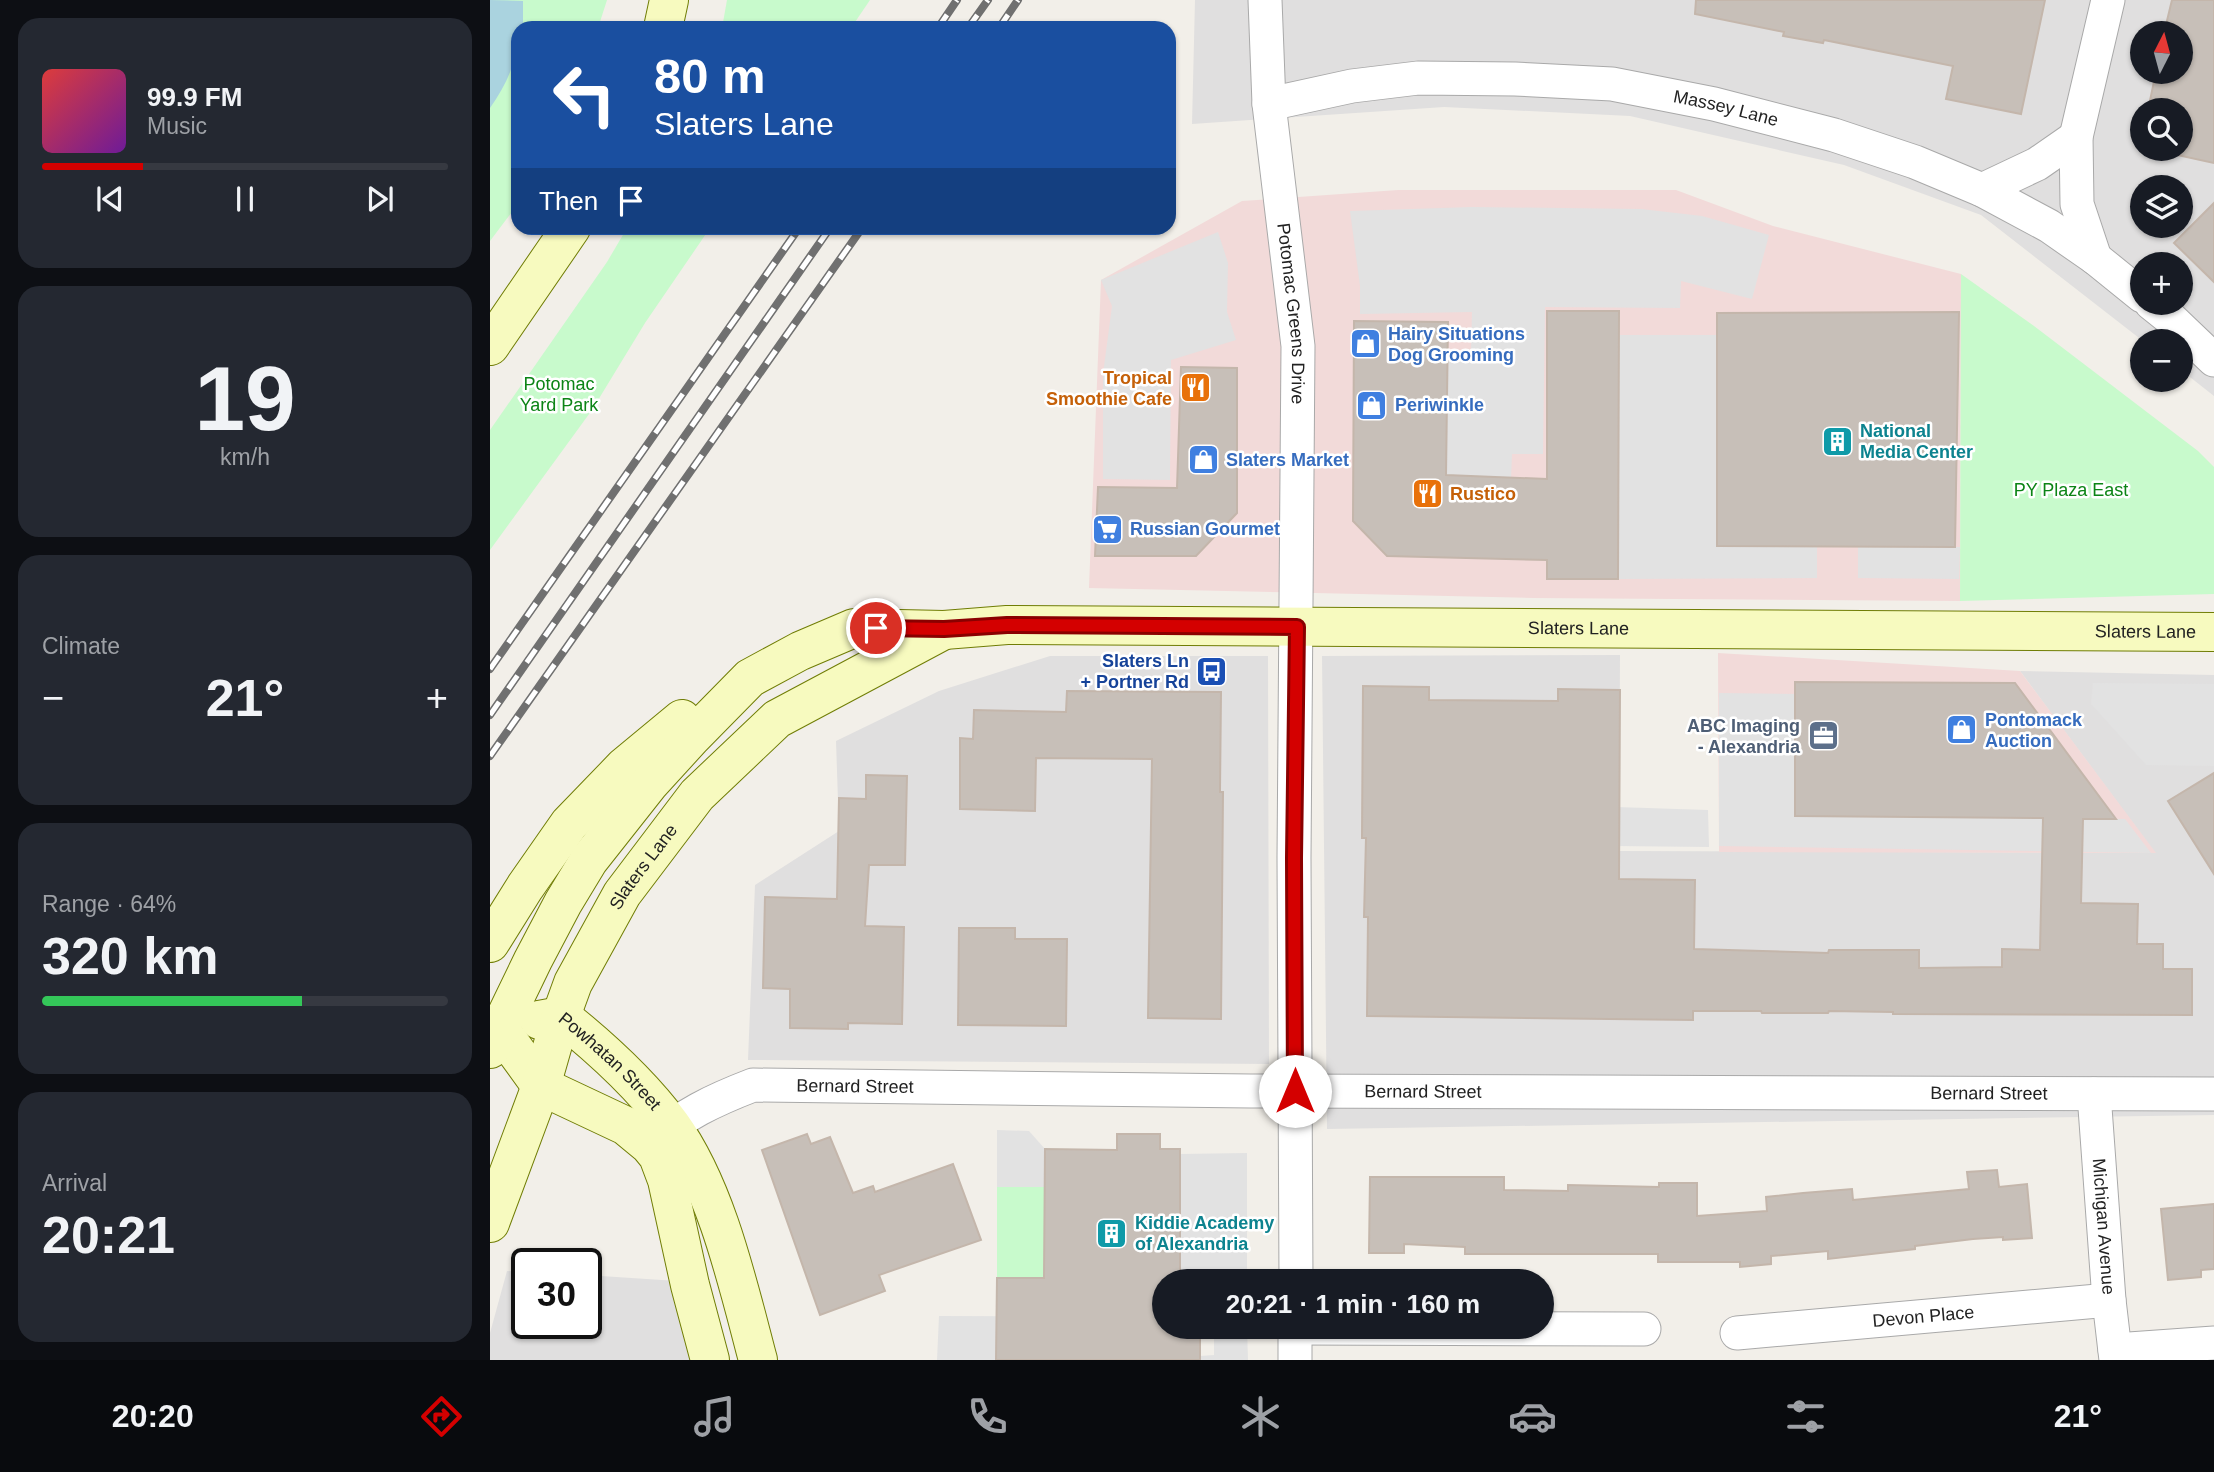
<!DOCTYPE html>
<meta charset="utf-8">
<style>
body{margin:0;font-family:Helvetica,sans-serif;background:#242831;color:#f1f3f6;height:100vh;display:flex;flex-direction:column;font-size:26px;white-space:nowrap}
*{box-sizing:border-box;margin:0}
p{font-size:23px;color:#9ea1a6}
.icon{flex:none;width:38px;height:38px;fill:none;stroke:currentColor;stroke-width:2;stroke-linecap:round;stroke-linejoin:round}
.map{position:relative;flex:1;overflow:hidden}
.panel{display:flex;flex-direction:column;gap:18px;padding:18px;background:#0d0f14;width:490px}
.panel>*{flex:none}
.top-card{position:absolute;left:21px;top:21px;width:665px;height:214px;border-radius:21px;box-shadow:0 2px 5px #0004;background:#1a4fa0;color:#fff;overflow:hidden}
.needle{width:46px;rotate:6deg}
.controls{position:absolute;left:1640px;top:21px;display:grid;gap:14px}
.controls a{display:grid;place-items:center;width:63px;height:63px;border-radius:50%;background:#171b24;box-shadow:0 2px 5px #0004;font-size:35px}
.speed{position:absolute;left:21px;top:1248px;display:flex;gap:14px;font-size:35px;font-weight:700;text-align:center}
.speed>*{display:grid;place-content:center;width:91px;height:91px;border-radius:50%;background:#171b24;box-shadow:0 2px 5px #0004;line-height:1}
.speed .limit{border:4px solid #111;border-radius:10px;background:#fff;color:#111}
.pin{position:absolute;display:grid;place-items:center;width:60px;height:60px;color:#fff;margin:-30px;border:4px solid #fff;border-radius:50%;box-shadow:0 2px 7px #0007}
.me{position:absolute;width:77px;margin:-38px;rotate:0deg;stroke-linejoin:round;filter:drop-shadow(0 0 5px #0008)}
.turn{display:flex;align-items:center;gap:24px;height:147px;padding:0 28px;font-size:32px}
.turn .icon{width:91px;height:91px;stroke-width:2.5}
.turn b{display:block;font-size:49px;line-height:60px}
.then{display:flex;align-items:center;height:66px;padding:0 28px;background:#0003;gap:14px;font-size:26px}
.big{font-size:52px;font-weight:600;line-height:1.1}
.panel .widget{flex:1;display:flex;flex-direction:column;justify-content:center;gap:10px;min-width:0;padding:0 24px;border-radius:21px;background:#242831}
.panel .dial{align-items:center;gap:0}
.dial b{font-size:91px;line-height:1}
.song{display:flex;align-items:center;gap:21px}
.cover{width:84px;height:84px;border-radius:10px;background:linear-gradient(135deg,hsl(0 70% 55%),hsl(280 70% 35%))}
.played{height:7px;border-radius:4px;background:linear-gradient(90deg,#d40000 25%,#363941 25%)}
.keys{display:flex;justify-content:space-around;direction:ltr}
.heat{display:flex;justify-content:space-between;align-items:center;font-size:38px;direction:ltr}
.charge{height:10px;border-radius:5px;background:linear-gradient(90deg,#34c759 64%,#363941 0)}
.trip{position:absolute;left:662px;top:1269px;width:402px;height:70px;border-radius:35px;background:#171b24;box-shadow:0 2px 5px #0004;font-weight:600;line-height:70px;text-align:center}
.menu{display:flex;height:112px;justify-content:space-around;align-items:center;background:#090b0e;color:#9ea1a6}
.menu .icon{width:49px;height:49px}
.menu .selected{color:#d40000}
.menu b{font-size:32px;color:#f1f3f6}
main{display:flex;flex:1;min-height:0}
.map>svg:first-child{display:block}
</style>
<main>
<section class="panel">
<div class="widget">
<div class="song"><i class="cover"></i><div><b>99.9 FM</b><p>Music</p></div></div>
<div class="played"></div>
<div class="keys"><svg class="icon" aria-label="previous" viewBox="0 0 24 24"><path d="M18 5L8 12l10 7zM5 5v14"/></svg><svg class="icon" aria-label="pause" viewBox="0 0 24 24"><path d="M8 5v14M16 5v14"/></svg><svg class="icon" aria-label="next" viewBox="0 0 24 24"><path d="M6 5l10 7-10 7zM19 5v14"/></svg></div>
</div>
<div class="widget dial"><b>19</b><p>km/h</p></div>
<div class="widget"><p>Climate</p>
<div class="heat"><a>−</a><b class="big">21°</b><a>+</a></div>
</div>
<div class="widget"><p>Range · 64%</p><b class="big">320 km</b><div class="charge"></div></div>
<div class="widget"><p>Arrival</p><b class="big">20:21</b></div>
</section>
<div class="map">
<svg width="1724" height="1360" viewBox="0 0 1724 1360">
<rect width="100%" height="100%" fill="#f2efe9"/>
<g fill="#e0dfdf" fill-rule="evenodd">
<path d="M705 0H1724V396L1691 370 1690 341H1653L1491 215 1354 165 1140 116 954 107 702 124ZM1652 33H1690V72H1652ZM1652 110H1690V149H1652ZM1652 187H1690V226H1652ZM1652 264H1690V303H1652Z"/>
<path d="M1130 655 1129 851 1665 853 1530 671 1724 675V1115L837 1129 832 656Z"/>
<path d="M560 656H778L779 1064 258 1060 265 885 349 831 346 741 449 691Z"/>
<path d="M17 1271 37 1272V1323H96V1275L187 1281 213 1360H0V1333Z"/>
</g>
<g fill="#f2dad9">
<path d="M908 190H1186L1283 226 1471 274 1470 601 1043 598 599 588 611 280 752 201Z"/>
<path d="M1228 653 1530 671 1666 853 1229 852Z"/>
</g>
<g fill="#c8facc">
<path d="M0 0H117L108 28H28V204L0 241Z"/>
<path d="M237 0H380L361 28H232Z"/>
<path d="M137 228H220L155 323 102 410 0 550V430L117 262Z"/>
<path d="M1471 274 1544 326 1708 451 1724 467V594L1470 601Z"/>
<path d="M507 1187H555L554 1278H507Z"/>
</g>
<g fill="#e2e2e2">
<path d="M982 207 1151 209 1212 216 1279 235 1262 299 1191 281 1190 308 1055 307 1053 454H1022L1021 479 956 477 958 354 981 352 982 312 870 314V286L860 211Z"/>
<path d="M728 232 738 263 737 312 746 340 681 360 680 480 613 479V374L622 306 611 280Z"/>
<path d="M1128 335H1227L1327 546V578L1128 579Z"/>
<path d="M1368 546 1470 547 1469 579 1368 578Z"/>
<path d="M1603 683 1724 684V766L1656 765 1601 704Z"/>
<path d="M1229 693 1305 694 1306 816 1635 819 1661 853 1229 846Z"/>
<path d="M1126 807 1218 810 1219 847 1124 846Z"/>
<path d="M507 1130 539 1131 555 1149V1187H507Z"/>
<path d="M757 1153V1281H690V1154Z"/>
<path d="M449 1316 674 1317V1326L710 1356 724 1355V1327H757L758 1360H447Z"/>
</g>
<path fill="#aad3df" d="M0 0 33 1V28H28C28 60 18 82 0 108Z"/>
<g fill="#c7bfb8" stroke="#c4b6ab" stroke-width="2">
<path d="M1206 0H1555L1531 114 1456 99 1463 66 1334 40 1333 43 1293 36 1294 32 1205 14Z"/>
<path d="M1682 0H1724V163L1660 149H1690V110H1658L1666 72H1690V33H1674Z"/>
<path d="M1724 203V282L1684 243Z"/>
<path d="M1057 311H1129L1128 579H1057V560L897 556 863 521 864 321 958 322 956 475 1057 479Z"/>
<path d="M1469 312 1465 547 1227 546V313Z"/>
<path d="M691 367 747 368V513L706 556H605L608 487 687 488Z"/>
<path d="M1305 682 1525 683 1626 819H1593L1591 903 1648 904 1647 944H1673V969H1702V1015L1403 1014V1012L1339 1011 1338 1013H1272L1271 1011H1203V1020L877 1016 878 917H874L876 838H872L873 686 939 687V700L1068 701V689L1130 690 1129 879 1205 880 1204 949 1338 953 1339 950H1429V968L1512 967V949L1550 950 1553 818 1305 816Z"/>
<path d="M577 691 731 692 730 792H733L731 1019 658 1018 662 759 546 758 545 811 470 809V738L483 739 484 710 576 712Z"/>
<path d="M1724 773V874L1678 801Z"/>
<path d="M376 775 417 776 415 865H379L375 926 414 927 412 1024 358 1023V1029L300 1028V989L273 988 275 897 347 899 349 798 376 799Z"/>
<path d="M469 928H525V939H577L576 1026 468 1025Z"/>
<path d="M317 1134 321 1144 340 1137 363 1193 383 1186 385 1192 463 1164 491 1240 389 1275 395 1291 330 1315 272 1150Z"/>
<path d="M627 1134H670V1149H690V1281H674V1326H710V1360H506L507 1278H554L555 1149 627 1150Z"/>
<path d="M1507 1170 1509 1187 1537 1184 1542 1238 1513 1240V1237L1483 1239 1425 1246V1249L1338 1259V1251L1281 1256V1264L1250 1267V1262H1168V1254H975V1247L914 1244V1253H879L880 1177H1014V1190L1078 1191V1185L1169 1187V1183H1207V1216L1277 1211 1276 1197 1313 1193 1362 1189 1363 1200 1479 1189 1477 1172Z"/>
<path d="M1724 1204V1269L1711 1270V1277L1678 1280 1671 1209Z"/>
</g>
<g fill="none" stroke-linecap="round" stroke-linejoin="round">
<defs>
<g id="street">
<path id="s1" d="M775 0 779 104 808 346 804 858 806 1281"/>
<path id="s2" d="M779 104 862 86 928 78 1025 79 1122 84 1224 104 1344 135 1425 162 1492 190 1559 226 1605 258 1652 296"/>
<path d="M1492 190 1547 164 1586 137"/>
<path d="M1605 258 1587 204 1586 137 1618 0"/>
<path d="M1661 303 1681 319 1724 360"/>
<path id="s3" d="M1604 1094 1619 1300 1626 1360"/>
<path id="s4" d="M161 1143C192 1115 224 1100 263 1085L761 1091 1724 1094"/>
<path d="M805 1328 1154 1329"/>
<path id="s5" d="M1247 1333 1619 1300"/>
<path d="M1625 1350 1724 1343"/>
<path d="M805 1360V1326"/>
</g>
<g id="secondary">
<path d="M173 28 179 0"/>
<path d="M0 346 81 228"/>
<path d="M0 943 35 887 79 824 134 767 192 719"/>
<path id="s6" d="M49 1020 71 1016C111 1048 150 1083 181 1125 227 1189 248 1285 268 1360"/>
<path d="M9 1028 51 1086 136 1126 159 1145 168 1156 177 1180 200 1285 220 1360"/>
<path id="s7" d="M0 1049 43 960 73 903 99 860 159 784 201 738 260 678 310 651 364 628 454 630 517 625 1724 632"/>
<path id="s8" d="M0 1223 51 1086 71 1016 83 983 132 894 207 795 287 719 452 631"/>
</g>
</defs>
<use href="#street" stroke="#a9a9a9" stroke-width="35"/>
<use href="#secondary" stroke="#707d05" stroke-width="40"/>
<use href="#street" stroke="#fff" stroke-width="33"/>
<use href="#secondary" stroke="#f7fabf" stroke-width="38"/>
<defs>
<g id="rail">
<path d="M448 28 467 0"/>
<path d="M478 28 498 0"/>
<path d="M509 28 528 0"/>
<path d="M0 669 309 228"/>
<path d="M0 715 340 228"/>
<path d="M0 756 372 228"/>
</g>
</defs>
<use href="#rail" stroke="#707070" stroke-width="8"/>
<use href="#rail" stroke="#fff" stroke-width="5" stroke-dasharray="16" stroke-linecap="butt"/>
</g>
<g fill="none" stroke-linecap="round" stroke-linejoin="round">
<defs>
<path id="route" d="M386 628 454 629 517 625 807 627 804 858 805 1091"/>
</defs>
<use href="#route" stroke="#8a0000" stroke-width="18"/>
<use href="#route" stroke="#d40000" stroke-width="12"/>
</g>
<defs>
<symbol id="shop-square" viewBox="-11 -11 22 22"><rect x="-9" y="-9" width="18" height="18" rx="4" fill="#3f7fe0" stroke="#fff"/><path d="M-5-2.5h2.3a2.7 3.5 0 0 1 5.4 0H5L5.5 6h-11ZM-1.5-2.5h3a1.5 2.3 0 0 0-3 0Z" fill="#fff"/></symbol>
<symbol id="restaurant-square" viewBox="-11 -11 22 22"><rect x="-9" y="-9" width="18" height="18" rx="4" fill="#e8710a" stroke="#fff"/><path d="M-5-6h1v4h1v-4h1v4h1v-4h1v5L-1.5 .5V6h-2V.5L-5-1ZM5-6V6H3V1.5H1.5Q1.5-4 5-6Z" fill="#fff"/></symbol>
<symbol id="building-square" viewBox="-11 -11 22 22"><rect x="-9" y="-9" width="18" height="18" rx="4" fill="#0f9aa8" stroke="#fff"/><path d="M-4-6H4V6H1V3H-1V6H-4ZM-2.5-4.3h1.7v1.8h-1.7ZM.8-4.3h1.7v1.8H.8ZM-2.5-1h1.7V.8h-1.7ZM.8-1h1.7V.8H.8Z" fill="#fff"/></symbol>
<symbol id="supermarket-square" viewBox="-11 -11 22 22"><rect x="-9" y="-9" width="18" height="18" rx="4" fill="#3f7fe0" stroke="#fff"/><path d="M-6-5.5h2.5l.6 2H6L4.5 2H-2.5L-4.4-4H-6ZM-1.5 3.2a1.3 1.3 0 1 0 .1 0ZM3 3.2a1.3 1.3 0 1 0 .1 0Z" fill="#fff"/></symbol>
<symbol id="bus-square" viewBox="-11 -11 22 22"><rect x="-9" y="-9" width="18" height="18" rx="4" fill="#1a4fb4" stroke="#fff"/><path d="M-5-6H5V4H4V6H2V4H-2V6H-4V4H-5ZM-3.5-4V0h7V-4ZM-3.5 1.2v1.5H-2V1.2ZM2 1.2v1.5H3.5V1.2Z" fill="#fff"/></symbol>
<symbol id="office-square" viewBox="-11 -11 22 22"><rect x="-9" y="-9" width="18" height="18" rx="4" fill="#5c6f8a" stroke="#fff"/><path d="M-6-3h4V-5.5h4V-3h4V5H-6ZM-1-4.5V-3h2v-1.5ZM-6 0V1H6V0Z" fill="#fff"/></symbol>
</defs>
<g fill-rule="evenodd">
<use href="#shop-square" x="858" y="326" width="35" height="35"/>
<use href="#restaurant-square" x="688" y="370" width="35" height="35"/>
<use href="#shop-square" x="864" y="388" width="35" height="35"/>
<use href="#building-square" x="1330" y="424" width="35" height="35"/>
<use href="#shop-square" x="696" y="442" width="35" height="35"/>
<use href="#restaurant-square" x="920" y="476" width="35" height="35"/>
<use href="#supermarket-square" x="600" y="512" width="35" height="35"/>
<use href="#bus-square" x="704" y="654" width="35" height="35"/>
<use href="#shop-square" x="1454" y="712" width="35" height="35"/>
<use href="#office-square" x="1316" y="718" width="35" height="35"/>
<use href="#building-square" x="604" y="1216" width="35" height="35"/>
</g>
<g text-anchor="middle" stroke-width="5" stroke-linejoin="round" paint-order="stroke">
<g font-size="18" fill="#222" stroke="#fff">
<text dy="6" stroke="none"><textPath href="#s2" startOffset="462">Massey Lane</textPath></text>
<text dy="6" stroke="none"><textPath href="#s1" startOffset="315">Potomac Greens Drive</textPath></text>
<text dy="6" stroke="none"><textPath href="#s7" startOffset="1297">Slaters Lane</textPath></text>
<text dy="6" stroke="none"><textPath href="#s7" startOffset="1864">Slaters Lane</textPath></text>
<text dy="6" stroke="none"><textPath href="#s8" startOffset="390">Slaters Lane</textPath></text>
<text dy="6" stroke="none"><textPath href="#s6" startOffset="89">Powhatan Street</textPath></text>
<text dy="6" stroke="none"><textPath href="#s4" startOffset="220">Bernard Street</textPath></text>
<text dy="6" stroke="none"><textPath href="#s4" startOffset="788">Bernard Street</textPath></text>
<text dy="6" stroke="none"><textPath href="#s4" startOffset="1354">Bernard Street</textPath></text>
<text dy="6" stroke="none"><textPath href="#s3" startOffset="133">Michigan Avenue</textPath></text>
<text dy="6" stroke="none"><textPath href="#s5" startOffset="187">Devon Place</textPath></text>
</g>
<g font-size="18" font-weight="bold" fill="#366cbe" stroke="#fff" text-anchor="start">
<text x="898" y="340">Hairy Situations<tspan x="898" dy="21">Dog Grooming</tspan></text>
<text x="905" y="411">Periwinkle</text>
<text x="736" y="466">Slaters Market</text>
<text x="640" y="535">Russian Gourmet</text>
<text x="1495" y="726">Pontomack<tspan x="1495" dy="21">Auction</tspan></text>
</g>
<g font-size="18" font-weight="bold" fill="#c56008" stroke="#fff" text-anchor="end">
<text x="682" y="384">Tropical<tspan x="682" dy="21">Smoothie Cafe</tspan></text>
<text x="960" y="500" text-anchor="start">Rustico</text>
</g>
<g font-size="18" fill="#0c8416" stroke="#fff">
<text x="69" y="390">Potomac<tspan x="69" dy="21">Yard Park</tspan></text>
<text x="1581" y="496">PY Plaza East</text>
</g>
<g font-size="18" font-weight="bold" fill="#0d838f" stroke="#fff" text-anchor="start">
<text x="1370" y="437">National<tspan x="1370" dy="21">Media Center</tspan></text>
<text x="645" y="1229">Kiddie Academy<tspan x="645" dy="21">of Alexandria</tspan></text>
</g>
<g font-size="18" font-weight="bold" fill="#164399" stroke="#fff" text-anchor="end">
<text x="699" y="667">Slaters Ln<tspan x="699" dy="21">+ Portner Rd</tspan></text>
</g>
<g font-size="18" font-weight="bold" fill="#4e5e75" stroke="#fff" text-anchor="end">
<text x="1310" y="732">ABC Imaging<tspan x="1310" dy="21">- Alexandria</tspan></text>
</g>
</g>
</svg>
<div class="controls">
<a><svg class="needle" viewBox="-14 -14 28 28"><path d="M0-13l5 13h-10z" fill="#e53935"/><path d="M0 13l5-13h-10z" fill="#9ea1a6"/></svg></a>
<a><svg class="icon" aria-label="search" viewBox="0 0 24 24"><circle cx="10" cy="10" r="6"/><path d="M15 15l6 6"/></svg></a>
<a><svg class="icon" aria-label="layers" viewBox="0 0 24 24"><path d="M12 4l9 5-9 5-9-5zM3 14l9 5 9-5"/></svg></a>
<a>+</a>
<a>−</a>
</div>
<div class="speed"><div class="limit">30</div></div>
<div class="pin" style="left:386px;top:628px;background:#d93025"><svg class="icon" aria-label="arrive" viewBox="0 0 24 24"><path d="M6 21V4h12l-3 4 3 4H6"/></svg></div>
<svg class="me" style="left:805px;top:1091px" viewBox="-20 -20 40 40"><circle r="19" fill="#fff"/><path d="M0-13L10 11 0 6-10 11z" fill="#d40000"/></svg>
<div class="trip">20:21 · 1 min · 160 m</div>
<div class="top-card">
<div class="turn"><svg class="icon" aria-label="left" viewBox="0 0 24 24"><path d="M17 20v-9H6M10 6l-5 5 5 5"/></svg><div><b>80 m</b>Slaters Lane</div></div>
<div class="then">Then<svg class="icon" aria-label="arrive" viewBox="0 0 24 24"><path d="M6 21V4h12l-3 4 3 4H6"/></svg></div>
</div>
</div>
</main>
<nav class="menu">
<b>20:20</b>
<svg class="icon selected" aria-label="directions" viewBox="0 0 24 24"><path d="M12 3l9 9-9 9-9-9zM9 14v-3h6M13 9l2 2-2 2"/></svg>
<svg class="icon" aria-label="music" viewBox="0 0 24 24"><path d="M9 18V5l10-2v13"/><circle cx="6" cy="18" r="3"/><circle cx="16" cy="16" r="3"/></svg>
<svg class="icon" aria-label="phone" viewBox="0 0 24 24"><path d="M5 4h4l2 5-3 2q2 4 5 5l2-3 5 2v4C11 20 4 13 5 4z"/></svg>
<svg class="icon" aria-label="climate" viewBox="0 0 24 24"><path d="M12 3v18M4 7l16 10M4 17L20 7"/></svg>
<svg class="icon" aria-label="car" viewBox="0 0 24 24"><path d="M5 17H2v-5l4-1 3-4h7l3 4 3 1v5h-3M9 17h6M6 11h13"/><circle cx="7" cy="17" r="2"/><circle cx="17" cy="17" r="2"/></svg>
<svg class="icon" aria-label="filters" viewBox="0 0 24 24"><path d="M4 7h16M4 17h16"/><circle cx="9" cy="7" r="2"/><circle cx="15" cy="17" r="2"/></svg>
<b>21°</b>
</nav>
